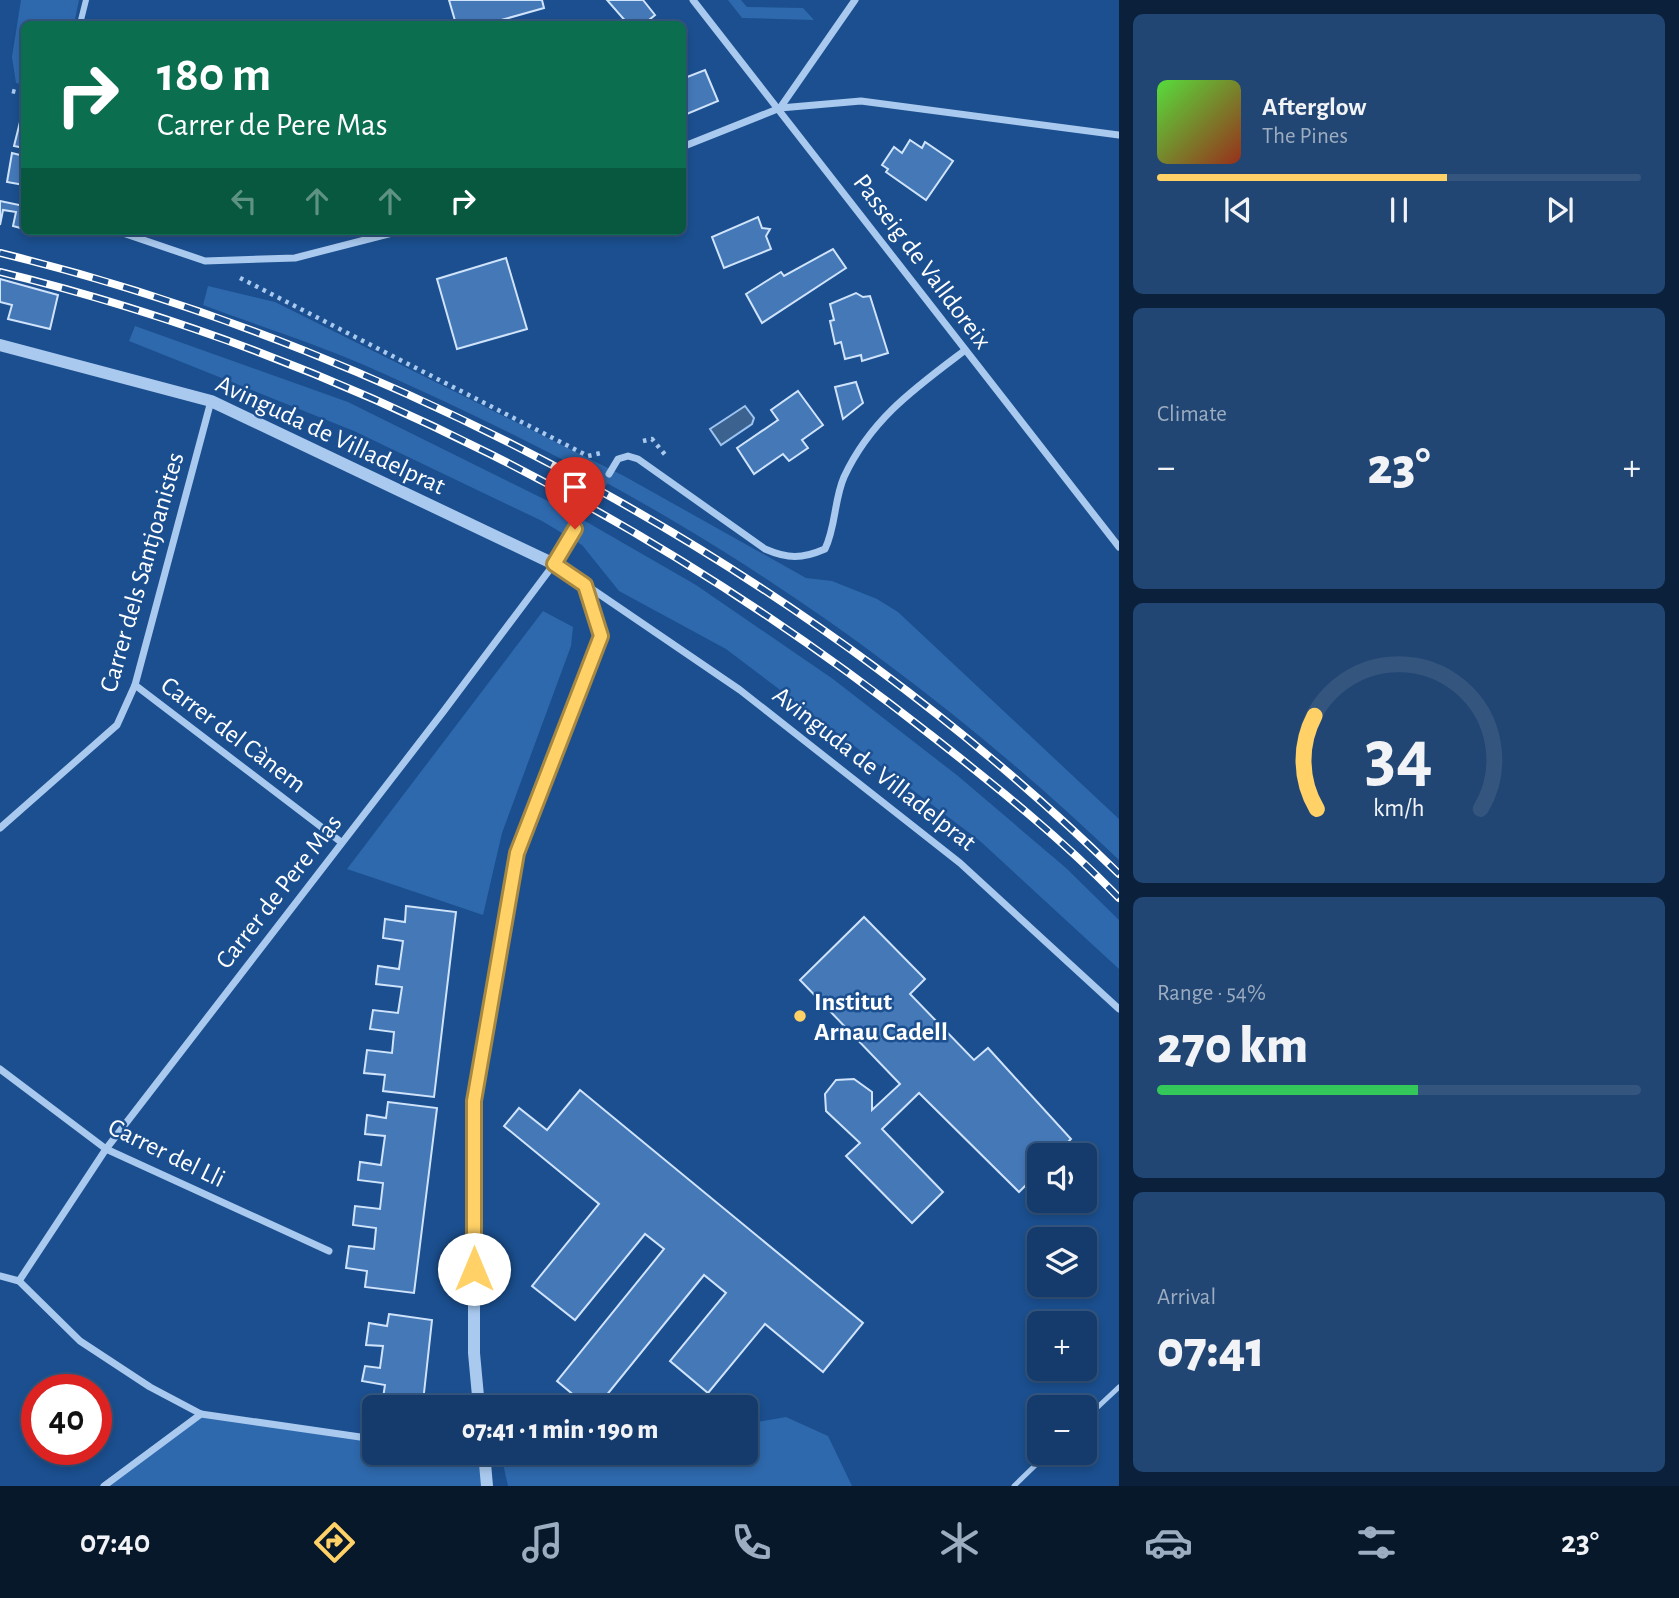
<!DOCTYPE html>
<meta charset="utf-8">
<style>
body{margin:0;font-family:"Alegreya Sans",sans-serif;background:#214673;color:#f1f3f6;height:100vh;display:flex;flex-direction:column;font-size:26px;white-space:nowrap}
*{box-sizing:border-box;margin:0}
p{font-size:23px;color:#9dadc1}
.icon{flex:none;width:38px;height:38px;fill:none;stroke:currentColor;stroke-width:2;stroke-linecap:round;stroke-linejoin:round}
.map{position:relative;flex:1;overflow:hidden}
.side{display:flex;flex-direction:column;gap:14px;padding:14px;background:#0b203b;width:560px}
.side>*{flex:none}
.banner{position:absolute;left:21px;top:21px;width:665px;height:214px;border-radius:10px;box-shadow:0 4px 10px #0003,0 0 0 2px #33557e;background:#0b6e4f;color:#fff;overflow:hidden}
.fabs{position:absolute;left:1027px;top:1143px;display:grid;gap:14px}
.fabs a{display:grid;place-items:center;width:70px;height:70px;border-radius:10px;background:#143b6b;box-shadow:0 4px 10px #0003,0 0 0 2px #33557e;font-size:35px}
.speed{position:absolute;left:21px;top:1374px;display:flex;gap:14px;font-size:35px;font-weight:700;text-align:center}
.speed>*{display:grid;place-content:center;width:91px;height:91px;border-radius:50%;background:#143b6b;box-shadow:0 4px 10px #0003,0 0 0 2px #33557e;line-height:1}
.speed .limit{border:10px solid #d22;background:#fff;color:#111}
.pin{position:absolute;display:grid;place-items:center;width:60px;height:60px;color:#fff;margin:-72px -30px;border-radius:50% 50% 50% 0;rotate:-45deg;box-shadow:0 0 7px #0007}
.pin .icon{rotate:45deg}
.me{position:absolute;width:77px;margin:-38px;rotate:0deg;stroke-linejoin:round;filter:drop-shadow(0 0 5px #0008)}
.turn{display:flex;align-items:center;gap:24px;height:147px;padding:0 21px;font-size:32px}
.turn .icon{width:91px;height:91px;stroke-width:2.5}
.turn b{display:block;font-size:49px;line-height:60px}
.lanes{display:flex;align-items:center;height:66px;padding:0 21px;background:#0003;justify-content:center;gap:35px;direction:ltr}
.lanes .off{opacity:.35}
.big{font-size:52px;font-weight:800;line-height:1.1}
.side .card{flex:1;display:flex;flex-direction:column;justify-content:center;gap:10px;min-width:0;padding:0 24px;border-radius:10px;background:#214673}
.side .dial{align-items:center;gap:0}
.dial svg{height:182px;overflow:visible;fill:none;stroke:#33557e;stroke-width:7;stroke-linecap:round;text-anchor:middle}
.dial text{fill:#f1f3f6;stroke:none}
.song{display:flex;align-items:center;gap:21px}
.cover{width:84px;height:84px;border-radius:10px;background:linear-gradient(135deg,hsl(110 70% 55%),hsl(10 70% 35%))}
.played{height:7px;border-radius:4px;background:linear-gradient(90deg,#ffd166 60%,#33557e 60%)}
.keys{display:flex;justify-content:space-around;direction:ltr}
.heat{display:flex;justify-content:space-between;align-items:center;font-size:38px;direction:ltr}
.charge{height:10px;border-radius:5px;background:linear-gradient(90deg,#34c759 54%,#33557e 0)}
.trip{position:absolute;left:362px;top:1395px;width:396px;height:70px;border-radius:10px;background:#143b6b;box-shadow:0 4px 10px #0003,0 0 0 2px #33557e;font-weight:800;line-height:70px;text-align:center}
.tabs{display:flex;height:112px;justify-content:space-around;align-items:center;background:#08182b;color:#9dadc1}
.tabs .icon{width:49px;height:49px}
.tabs .on{color:#ffd166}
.tabs b{font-size:32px;color:#f1f3f6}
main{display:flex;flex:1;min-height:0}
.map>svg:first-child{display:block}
</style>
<main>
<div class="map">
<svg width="1119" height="1486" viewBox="0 0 1119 1486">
<rect width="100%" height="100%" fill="#1b4f8f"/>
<g fill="#2e69ad">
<path d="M21 0H79L74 24H24V85L16 83 12 57Z"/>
<path d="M728 0H741L747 7 803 8 814 20 742 18Z"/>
<path d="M208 286 275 302 624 476 806 578 832 581 877 599 898 612 1119 819V860C1000 746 866 641 726 553 617 484 498 425 380 372 323 346 262 327 203 305Z"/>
<path d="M135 326 348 402 566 510 696 585 833 679 958 776 1066 868 1119 920V969L980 841 726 649 619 591 582 545 542 521 354 431 129 341Z"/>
<path d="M543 611 573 627 571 646 502 833 483 915 347 869Z"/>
<path d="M201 1414 374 1439V1452L484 1455 487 1486H104Z"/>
<path d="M786 1417 828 1436 852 1486H508L502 1459 571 1452H746V1424Z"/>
</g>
<path fill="#3c6290" stroke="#9cc4f0" stroke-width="2" d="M745 406 754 418 752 424 721 445 710 429Z"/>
<g fill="#4478b7" stroke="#cfe3fa" stroke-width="2">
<path d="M449 0H542L544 8 487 24H456Z"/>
<path d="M607 0H643L655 15 644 24H628Z"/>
<path d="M705 70 718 101 682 116V79Z"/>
<path d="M24 106V148L14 146Z"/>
<path d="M910 140 922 148 925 142 953 161 926 200 886 172 888 169 882 165 894 147 902 153Z"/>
<path d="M12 153 24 156V185L7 182Z"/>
<path d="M0 201 24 206V229L13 226 16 212 3 210 0 225Z"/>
<path d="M758 217 762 228 770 229 766 236 771 249 724 268 712 237Z"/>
<path d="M833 249 846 268 762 323 746 294 781 272 784 276Z"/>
<path d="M506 258 527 329 457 349 437 279Z"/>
<path d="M0 279 58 295 50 329 8 319 12 305 0 302Z"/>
<path d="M856 293 863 297 870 296 888 353 862 361 861 355 845 359 841 342 835 344 830 321 834 320 830 304Z"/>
<path d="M856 382 863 403 843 419 835 387Z"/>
<path d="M798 391 823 425 802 440 808 448 789 461 783 454 754 474 737 448 778 420 771 410Z"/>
<path d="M406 906 456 912 434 1097 383 1091 385 1075 364 1073 367 1050 392 1053 394 1032 370 1029 373 1010 398 1013 402 987 376 984 378 966 399 969 403 941 383 938 385 919 405 922Z"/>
<path d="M864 917 925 979 910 994 974 1060 988 1048 1071 1139 1055 1155H1040V1171L1019 1192 919 1093 882 1129 943 1192 912 1223 846 1156 860 1143 826 1111 825 1094 836 1080 854 1079 872 1092V1110L900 1084 800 980Z"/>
<path d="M580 1090 863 1323 823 1372 765 1324 708 1393 670 1361 726 1293 704 1275 597 1407H588L557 1381 664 1249 645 1234 575 1320 532 1286 599 1204 504 1126 519 1108 547 1130Z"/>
<path d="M388 1102 437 1108 414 1293 365 1287 367 1271 346 1268 349 1246 374 1249 376 1228 353 1225 355 1206 380 1209 383 1183 358 1180 360 1162 381 1165 385 1136 365 1134 367 1115 386 1118Z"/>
<path d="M389 1314 432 1320 423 1402 383 1398 385 1385 362 1381 365 1366 380 1368 383 1346 366 1345 369 1323 387 1326Z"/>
</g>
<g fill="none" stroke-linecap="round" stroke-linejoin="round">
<path stroke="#3d69a0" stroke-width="7" stroke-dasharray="7 3.5" stroke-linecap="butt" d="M575 529 609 474"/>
<g stroke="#a9c9ee" stroke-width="4.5" stroke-dasharray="3.5 5" stroke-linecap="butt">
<path d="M12 91 24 94"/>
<path d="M240 278 588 456 601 453"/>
<path d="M643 441 652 439 667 457"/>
</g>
<g stroke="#a9c9ee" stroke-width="5">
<path d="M1085 1419 1119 1387"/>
<path d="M1014 1486 1049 1452"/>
</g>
<path stroke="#a9c9ee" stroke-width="6" d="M80 24 86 0"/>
<g stroke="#a9c9ee" stroke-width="7">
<path d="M693 0 1119 547"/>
<path d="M780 108 855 0"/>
<path d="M682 147 780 108 861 101 1119 135"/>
<path d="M117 231 205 261 295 258 400 231"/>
<path d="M609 474 618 459 628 456 638 459 765 549C788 559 802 559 825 549 836 526 834 500 844 477 871 419 915 388 964 351"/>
<path d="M586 585 740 690 960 863 1119 1009"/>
<path d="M135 685 341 842"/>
<path d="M0 828 117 725 135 685 211 401"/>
<path d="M0 1069 106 1149 329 1251"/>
<path d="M0 1276 19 1281 80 1341 150 1387 201 1414 374 1439"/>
<path d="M19 1281 106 1149 443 712 554 564 575 529"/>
<path d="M466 1452 484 1455"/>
<path d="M104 1486 201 1414"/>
</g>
<g stroke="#a9c9ee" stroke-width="12">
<path d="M0 345 211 401 554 564 585 585 601 636 517 853 474 1101V1353L479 1407"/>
<path d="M484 1452 487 1486"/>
</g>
<defs>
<g id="rail">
<path d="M0 253C407 352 820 581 1119 874"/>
<path d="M0 272C338 354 659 521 932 736 997 787 1062 839 1119 898"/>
</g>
</defs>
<use href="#rail" stroke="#fff" stroke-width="8"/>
<use href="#rail" stroke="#1b4f8f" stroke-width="5" stroke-dasharray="16" stroke-linecap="butt"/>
</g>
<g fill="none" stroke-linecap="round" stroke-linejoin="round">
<defs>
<path id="route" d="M474 1269V1101L517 853 601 636 585 585 554 564 575 529"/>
</defs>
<use href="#route" stroke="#a68842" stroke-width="18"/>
<use href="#route" stroke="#ffd166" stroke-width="12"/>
</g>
<circle fill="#ffd166" stroke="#1b4f8f" stroke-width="2.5" cx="800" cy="1016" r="7"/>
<g text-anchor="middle" stroke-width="5" stroke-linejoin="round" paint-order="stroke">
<g font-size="26" fill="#fff" stroke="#1b4f8f">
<text transform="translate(923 261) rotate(53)" y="9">Passeig de Valldoreix</text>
<text transform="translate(331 434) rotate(25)" y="9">Avinguda de Villadelprat</text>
<text transform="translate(141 572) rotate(-74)" y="9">Carrer dels Santjoanistes</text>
<text transform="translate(234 734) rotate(37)" y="9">Carrer del Cànem</text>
<text transform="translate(875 768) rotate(38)" y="9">Avinguda de Villadelprat</text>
<text transform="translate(278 891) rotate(-52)" y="9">Carrer de Pere Mas</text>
<text transform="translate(167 1152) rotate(26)" y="9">Carrer del Lli</text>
</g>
<g font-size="26" font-weight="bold" fill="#fff" stroke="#1b4f8f" text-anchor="start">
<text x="814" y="1010">Institut<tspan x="814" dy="30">Arnau Cadell</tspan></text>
</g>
</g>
</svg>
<div class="fabs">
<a><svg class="icon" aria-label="sound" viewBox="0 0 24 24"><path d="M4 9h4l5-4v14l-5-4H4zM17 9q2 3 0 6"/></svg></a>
<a><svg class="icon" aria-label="layers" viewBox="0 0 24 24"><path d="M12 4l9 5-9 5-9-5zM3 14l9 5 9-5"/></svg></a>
<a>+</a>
<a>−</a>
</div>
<div class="speed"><div class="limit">40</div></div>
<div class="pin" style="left:575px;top:529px;background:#d93025"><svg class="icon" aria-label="arrive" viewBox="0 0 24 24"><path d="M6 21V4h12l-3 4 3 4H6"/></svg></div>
<svg class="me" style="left:474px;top:1269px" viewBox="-20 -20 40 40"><circle r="19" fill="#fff"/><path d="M0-13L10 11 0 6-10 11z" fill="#ffd166"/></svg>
<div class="trip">07:41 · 1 min · 190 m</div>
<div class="banner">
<div class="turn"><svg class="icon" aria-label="right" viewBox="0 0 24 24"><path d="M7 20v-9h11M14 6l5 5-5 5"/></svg><div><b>180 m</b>Carrer de Pere Mas</div></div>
<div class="lanes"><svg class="icon off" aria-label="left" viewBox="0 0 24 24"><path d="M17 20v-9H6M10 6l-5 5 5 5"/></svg><svg class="icon off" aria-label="ahead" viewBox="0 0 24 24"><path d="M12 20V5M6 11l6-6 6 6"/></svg><svg class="icon off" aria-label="ahead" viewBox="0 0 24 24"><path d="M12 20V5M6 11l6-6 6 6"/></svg><svg class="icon" aria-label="right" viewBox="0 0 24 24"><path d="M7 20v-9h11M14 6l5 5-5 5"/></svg></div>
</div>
</div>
<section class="side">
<div class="card">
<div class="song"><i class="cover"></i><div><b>Afterglow</b><p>The Pines</p></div></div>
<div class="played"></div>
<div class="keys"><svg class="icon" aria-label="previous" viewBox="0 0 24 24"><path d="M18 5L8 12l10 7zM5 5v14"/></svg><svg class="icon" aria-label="pause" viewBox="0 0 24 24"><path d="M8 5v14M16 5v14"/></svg><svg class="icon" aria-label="next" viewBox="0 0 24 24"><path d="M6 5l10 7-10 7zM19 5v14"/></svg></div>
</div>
<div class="card"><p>Climate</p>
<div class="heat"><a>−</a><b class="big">23°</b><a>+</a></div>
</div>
<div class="card dial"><svg viewBox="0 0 100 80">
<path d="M14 69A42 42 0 1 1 86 69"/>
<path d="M14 69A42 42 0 0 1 13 28" stroke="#ffd166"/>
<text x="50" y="56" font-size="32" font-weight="700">34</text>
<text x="50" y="72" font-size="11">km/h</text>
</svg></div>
<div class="card"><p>Range · 54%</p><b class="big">270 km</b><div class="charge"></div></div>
<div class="card"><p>Arrival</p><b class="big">07:41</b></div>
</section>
</main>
<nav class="tabs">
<b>07:40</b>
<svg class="icon on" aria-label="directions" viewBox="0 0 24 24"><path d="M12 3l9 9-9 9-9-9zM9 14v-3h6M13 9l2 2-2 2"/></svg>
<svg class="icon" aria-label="music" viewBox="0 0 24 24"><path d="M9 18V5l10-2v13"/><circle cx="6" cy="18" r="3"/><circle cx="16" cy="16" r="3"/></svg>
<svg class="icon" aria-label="phone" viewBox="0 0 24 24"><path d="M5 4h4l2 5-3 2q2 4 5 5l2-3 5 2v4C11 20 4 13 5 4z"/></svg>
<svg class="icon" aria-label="climate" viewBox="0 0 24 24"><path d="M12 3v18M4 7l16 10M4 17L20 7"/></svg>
<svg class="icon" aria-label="car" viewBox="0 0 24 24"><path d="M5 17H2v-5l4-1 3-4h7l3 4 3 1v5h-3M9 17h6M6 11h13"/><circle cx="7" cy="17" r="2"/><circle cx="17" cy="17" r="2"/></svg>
<svg class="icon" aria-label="filters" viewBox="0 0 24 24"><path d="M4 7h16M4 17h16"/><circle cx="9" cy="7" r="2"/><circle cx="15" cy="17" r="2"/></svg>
<b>23°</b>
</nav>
